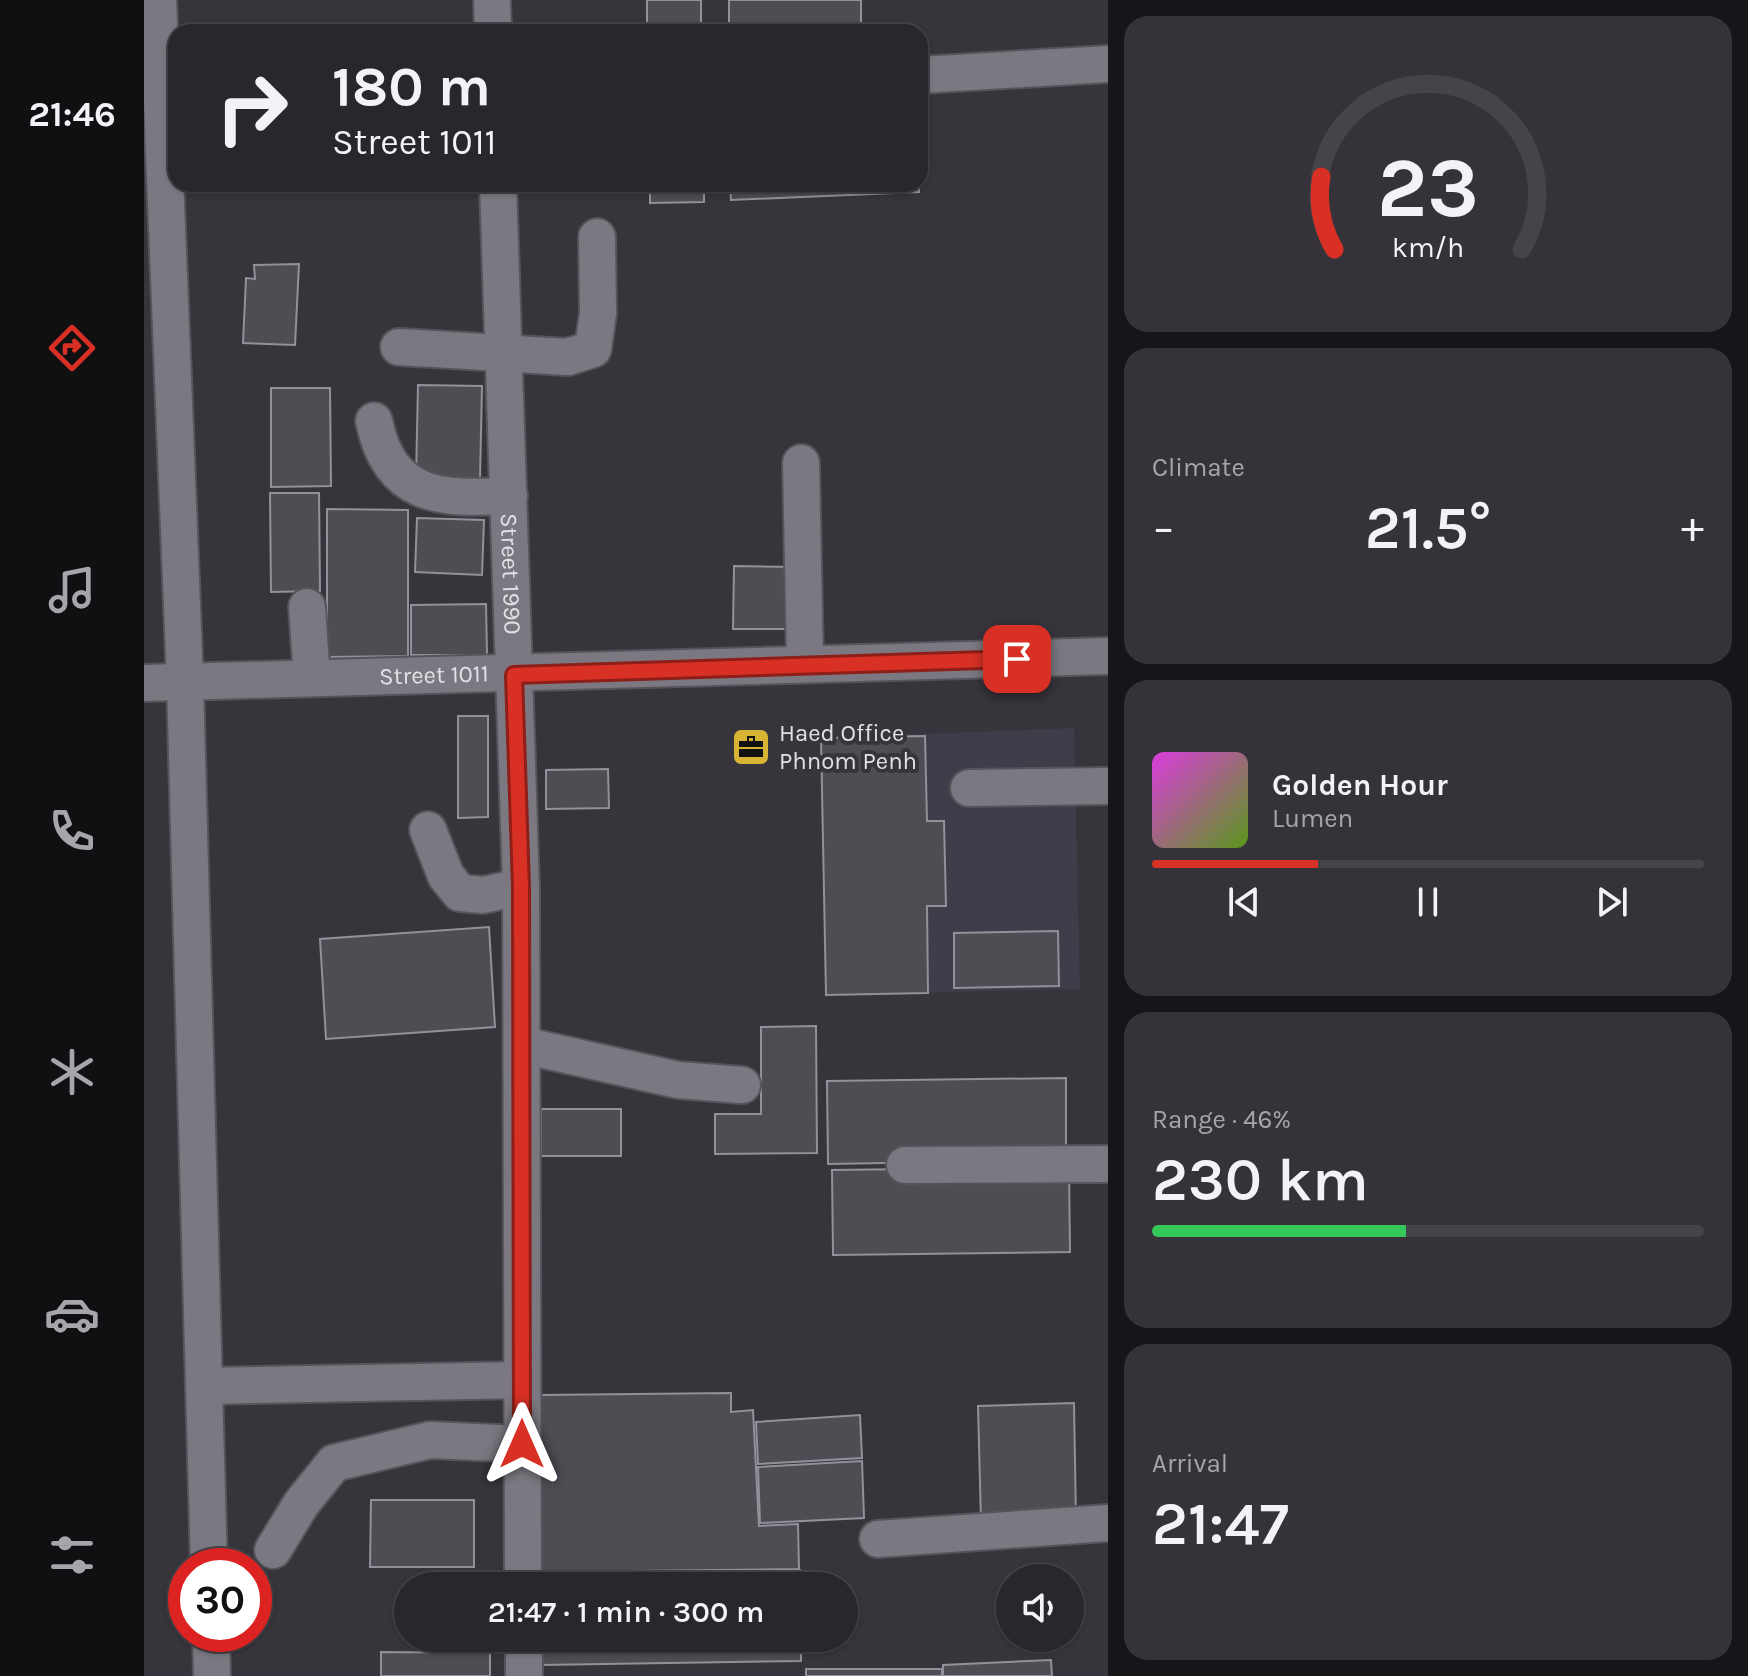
<!DOCTYPE html>
<meta charset="utf-8">
<style>
body{margin:0;font-family:Karla,sans-serif;background:#353339;color:#f1f3f6;height:100vh;display:flex;flex-direction:column;font-size:30px;white-space:nowrap}
*{box-sizing:border-box;margin:0}
p{font-size:26px;color:#a5a5aa}
.icon{flex:none;width:44px;height:44px;fill:none;stroke:currentColor;stroke-width:2;stroke-linecap:round;stroke-linejoin:round}
.map{position:relative;flex:1;overflow:hidden}
.panel{display:flex;flex-direction:column;gap:16px;padding:16px;background:#171519;width:640px}
.panel>*{flex:none}
.hud{position:absolute;left:24px;top:24px;width:760px;height:168px;border-radius:24px;box-shadow:0 2px 6px #0004,0 0 0 2px #454449;background:#29272d;color:#f1f3f6;overflow:hidden}
.tools{position:absolute;left:852px;top:1564px;display:grid;gap:16px}
.tools a{display:grid;place-items:center;width:88px;height:88px;border-radius:50%;background:#29272d;box-shadow:0 2px 6px #0004,0 0 0 2px #454449;font-size:40px}
.speed{position:absolute;left:24px;top:1548px;display:flex;gap:16px;font-size:40px;font-weight:700;text-align:center}
.speed>*{display:grid;place-content:center;width:104px;height:104px;border-radius:50%;background:#29272d;box-shadow:0 2px 6px #0004,0 0 0 2px #454449;line-height:1}
.speed .limit{border:12px solid #d22;background:#fff;color:#111}
.pin{position:absolute;display:grid;place-items:center;width:68px;height:68px;color:#fff;margin:-34px;border-radius:16px;box-shadow:0 4px 12px #0006}
.me{position:absolute;width:88px;margin:-44px;rotate:0deg;stroke-linejoin:round;filter:drop-shadow(0 0 6px #0008)}
.turn{display:flex;align-items:center;gap:28px;height:168px;padding:0 32px;font-size:36px}
.turn .icon{width:104px;height:104px;stroke-width:2.5}
.turn b{display:block;font-size:56px;line-height:68px}
.big{font-size:60px;font-weight:600;line-height:1.1}
.panel .widget{flex:1;display:flex;flex-direction:column;justify-content:center;gap:12px;min-width:0;padding:0 28px;border-radius:24px;background:#353339}
.panel .dial{align-items:center;gap:0}
.dial svg{height:208px;overflow:visible;fill:none;stroke:#454449;stroke-width:7;stroke-linecap:round;text-anchor:middle}
.dial text{fill:#f1f3f6;stroke:none}
.song{display:flex;align-items:center;gap:24px}
.cover{width:96px;height:96px;border-radius:12px;background:linear-gradient(135deg,hsl(300 70% 55%),hsl(90 70% 35%))}
.played{height:8px;border-radius:4px;background:linear-gradient(90deg,#d93025 30%,#454449 30%)}
.keys{display:flex;justify-content:space-around;direction:ltr}
.heat{display:flex;justify-content:space-between;align-items:center;font-size:44px;direction:ltr}
.charge{height:12px;border-radius:6px;background:linear-gradient(90deg,#34c759 46%,#454449 0)}
.trip{position:absolute;left:250px;top:1572px;width:464px;height:80px;border-radius:40px;background:#29272d;box-shadow:0 2px 6px #0004,0 0 0 2px #454449;font-weight:600;line-height:80px;text-align:center}
main{display:flex;flex:1;min-height:0}
.tabs{display:flex;flex-direction:column;width:144px;justify-content:space-around;align-items:center;background:#101012;color:#a5a5aa}
.tabs .icon{width:56px;height:56px}
.tabs .on{color:#d93025}
.tabs b{font-size:36px;color:#f1f3f6}
.map>svg:first-child{display:block}
</style>
<main>
<nav class="tabs">
<b>21:46</b>
<svg class="icon on" aria-label="directions" viewBox="0 0 24 24"><path d="M12 3l9 9-9 9-9-9zM9 14v-3h6M13 9l2 2-2 2"/></svg>
<svg class="icon" aria-label="music" viewBox="0 0 24 24"><path d="M9 18V5l10-2v13"/><circle cx="6" cy="18" r="3"/><circle cx="16" cy="16" r="3"/></svg>
<svg class="icon" aria-label="phone" viewBox="0 0 24 24"><path d="M5 4h4l2 5-3 2q2 4 5 5l2-3 5 2v4C11 20 4 13 5 4z"/></svg>
<svg class="icon" aria-label="climate" viewBox="0 0 24 24"><path d="M12 3v18M4 7l16 10M4 17L20 7"/></svg>
<svg class="icon" aria-label="car" viewBox="0 0 24 24"><path d="M5 17H2v-5l4-1 3-4h7l3 4 3 1v5h-3M9 17h6M6 11h13"/><circle cx="7" cy="17" r="2"/><circle cx="17" cy="17" r="2"/></svg>
<svg class="icon" aria-label="filters" viewBox="0 0 24 24"><path d="M4 7h16M4 17h16"/><circle cx="9" cy="7" r="2"/><circle cx="15" cy="17" r="2"/></svg>
</nav>
<div class="map">
<svg width="964" height="1676" viewBox="0 0 964 1676">
<rect width="100%" height="100%" fill="#37343c"/>
<path fill="#413c49" d="M930 728 936 989 682 995 677 738Z"/>
<g fill="#4f4c54" stroke="#939099" stroke-width="2">
<rect x="503" y="0" width="54" height="32"/>
<path d="M585 0H717V25L585 23Z"/>
<path d="M506 184H560V202L506 203Z"/>
<path d="M586 184H775V192L587 200Z"/>
<path d="M155 264 151 345 99 343 102 278 111 279 110 265Z"/>
<path d="M274 385 338 386 336 479 272 478Z"/>
<path d="M127 388H186L187 486 127 487Z"/>
<path d="M126 493H175L176 591 127 592Z"/>
<path d="M183 509 264 510V656L183 657Z"/>
<path d="M273 518 340 520 338 575 271 572Z"/>
<path d="M590 566 650 567V629H589Z"/>
<path d="M342 604 343 655H267V605Z"/>
<path d="M314 716H344V817L314 818Z"/>
<path d="M781 736 783 821H800L802 906H783L784 993 682 995 677 738Z"/>
<path d="M464 769 465 808 402 809V770Z"/>
<path d="M345 927 351 1027 182 1039 176 939Z"/>
<path d="M914 931 915 986 810 988V933Z"/>
<path d="M672 1026 673 1153 571 1154V1114H617V1027Z"/>
<path d="M922 1078V1160L684 1164 683 1081Z"/>
<rect x="397" y="1109" width="80" height="47"/>
<path d="M925 1167 926 1252 689 1255 688 1170Z"/>
<path d="M587 1393V1412L609 1410 615 1526 654 1524 655 1569 395 1572 396 1395Z"/>
<path d="M930 1403 932 1519 837 1522 834 1406Z"/>
<path d="M716 1415 718 1458 614 1464 612 1422Z"/>
<path d="M718 1461 720 1518 616 1523 614 1467Z"/>
<path d="M227 1500H330V1567H226Z"/>
<path d="M656 1570V1586H396V1574Z"/>
<path d="M397 1638H657V1661L397 1665Z"/>
<path d="M237 1652 346 1653V1676H237Z"/>
<path d="M907 1660 908 1676H799V1665Z"/>
<rect x="662" y="1669" width="136" height="7"/>
</g>
<g fill="none" stroke-linecap="round" stroke-linejoin="round">
<defs>
<g id="minor">
<path d="M14 0 41 681 60 1386 377 1380"/>
<path d="M348 0 349 32"/>
<path d="M776 75 964 64"/>
<path id="s1" d="M354 184 377 887 379 1586"/>
<path d="M255 347 424 357 449 349 454 313 453 237"/>
<path d="M230 421C246 499 297 499 365 496"/>
<path d="M657 463 661 664"/>
<path d="M163 607 168 678"/>
<path id="s2" d="M0 683 964 656"/>
<path d="M825 788 964 786"/>
<path d="M284 830 302 876 316 893 339 895 377 887"/>
<path d="M378 1045 534 1080 598 1085"/>
<path d="M761 1165 964 1164"/>
<path d="M60 1386 65 1566"/>
<path d="M734 1539 964 1523"/>
<path d="M129 1550 157 1504 190 1463 286 1440 378 1444"/>
<path d="M67 1634 68 1676"/>
<path d="M380 1638V1676"/>
</g>
</defs>
<use href="#minor" stroke="#565359" stroke-width="40"/>
<use href="#minor" stroke="#7b7881" stroke-width="36"/>
</g>
<g fill="none" stroke-linecap="round" stroke-linejoin="round">
<defs>
<path id="route" d="M378 1444 377 887 370 675 873 659"/>
</defs>
<use href="#route" stroke="#8d1f18" stroke-width="20"/>
<use href="#route" stroke="#d93025" stroke-width="14"/>
</g>
<defs>
<symbol id="office-square" viewBox="-11 -11 22 22"><rect x="-9" y="-9" width="18" height="18" rx="4" fill="#d7b434" stroke="#37343c"/><path d="M-6-3h4V-5.5h4V-3h4V5H-6ZM-1-4.5V-3h2v-1.5ZM-6 0V1H6V0Z" fill="#111"/></symbol>
</defs>
<g fill-rule="evenodd">
<use href="#office-square" x="585" y="725" width="44" height="44"/>
</g>
<g text-anchor="middle" stroke-width="8" stroke-linejoin="round" paint-order="stroke">
<g font-size="24" fill="#e2e0e5" stroke="#37343c">
<text dy="8" stroke="none"><textPath href="#s1" startOffset="390">Street 1990</textPath></text>
<text dy="8" stroke="none"><textPath href="#s2" startOffset="290">Street 1011</textPath></text>
</g>
<g font-size="24" fill="#e2e0e5" stroke="#37343c" text-anchor="start">
<text x="635" y="741">Haed Office<tspan x="635" dy="28">Phnom Penh</tspan></text>
</g>
</g>
</svg>
<div class="tools">
<a><svg class="icon" aria-label="sound" viewBox="0 0 24 24"><path d="M4 9h4l5-4v14l-5-4H4zM17 9q2 3 0 6"/></svg></a>
</div>
<div class="speed"><div class="limit">30</div></div>
<div class="pin" style="left:873px;top:659px;background:#d93025"><svg class="icon" aria-label="arrive" viewBox="0 0 24 24"><path d="M6 21V4h12l-3 4 3 4H6"/></svg></div>
<svg class="me" style="left:378px;top:1444px" viewBox="-20 -20 40 40"><path d="M0-17L14 15 0 8-14 15z" fill="#d93025" stroke="#fff" stroke-width="4"/></svg>
<div class="trip">21:47 · 1 min · 300 m</div>
<div class="hud">
<div class="turn"><svg class="icon" aria-label="right" viewBox="0 0 24 24"><path d="M7 20v-9h11M14 6l5 5-5 5"/></svg><div><b>180 m</b>Street 1011</div></div>
</div>
</div>
<section class="panel">
<div class="widget dial"><svg viewBox="0 0 100 80">
<path d="M14 69A42 42 0 1 1 86 69"/>
<path d="M14 69A42 42 0 0 1 9 41" stroke="#d93025"/>
<text x="50" y="56" font-size="32" font-weight="700">23</text>
<text x="50" y="72" font-size="11">km/h</text>
</svg></div>
<div class="widget"><p>Climate</p>
<div class="heat"><a>−</a><b class="big">21.5°</b><a>+</a></div>
</div>
<div class="widget">
<div class="song"><i class="cover"></i><div><b>Golden Hour</b><p>Lumen</p></div></div>
<div class="played"></div>
<div class="keys"><svg class="icon" aria-label="previous" viewBox="0 0 24 24"><path d="M18 5L8 12l10 7zM5 5v14"/></svg><svg class="icon" aria-label="pause" viewBox="0 0 24 24"><path d="M8 5v14M16 5v14"/></svg><svg class="icon" aria-label="next" viewBox="0 0 24 24"><path d="M6 5l10 7-10 7zM19 5v14"/></svg></div>
</div>
<div class="widget"><p>Range · 46%</p><b class="big">230 km</b><div class="charge"></div></div>
<div class="widget"><p>Arrival</p><b class="big">21:47</b></div>
</section>
</main>
